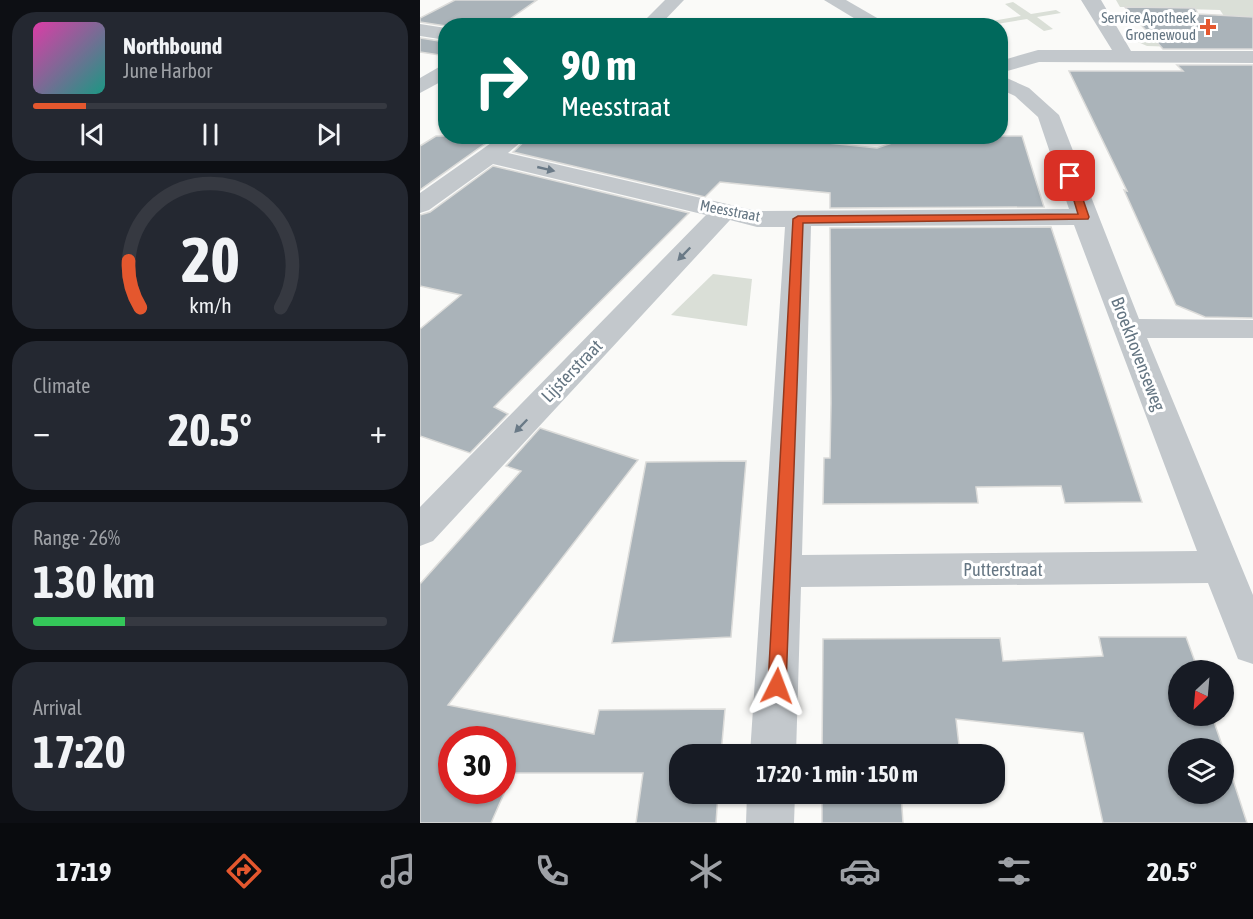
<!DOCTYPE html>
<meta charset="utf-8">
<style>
body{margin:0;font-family:"Asap Condensed",sans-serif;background:#242831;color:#f1f3f6;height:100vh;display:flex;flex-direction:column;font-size:22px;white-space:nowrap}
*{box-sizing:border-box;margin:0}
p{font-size:20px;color:#9ea1a6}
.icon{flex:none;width:33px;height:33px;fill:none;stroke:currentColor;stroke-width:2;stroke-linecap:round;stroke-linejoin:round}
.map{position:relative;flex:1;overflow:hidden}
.details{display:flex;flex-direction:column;gap:12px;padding:12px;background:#0d0f14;width:420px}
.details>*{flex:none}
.banner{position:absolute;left:18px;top:18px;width:570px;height:126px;border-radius:24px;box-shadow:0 2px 4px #0004;background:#00695c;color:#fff;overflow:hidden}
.needle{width:39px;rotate:206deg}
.tools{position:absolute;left:748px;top:660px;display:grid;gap:12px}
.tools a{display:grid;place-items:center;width:66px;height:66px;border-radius:50%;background:#171b24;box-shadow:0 2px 4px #0004;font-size:30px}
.speed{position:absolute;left:18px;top:726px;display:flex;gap:12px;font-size:30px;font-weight:700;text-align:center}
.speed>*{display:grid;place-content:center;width:78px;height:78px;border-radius:50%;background:#171b24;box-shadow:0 2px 4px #0004;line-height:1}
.speed .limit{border:9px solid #d22;background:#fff;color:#111}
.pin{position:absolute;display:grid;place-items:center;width:51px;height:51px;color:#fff;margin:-26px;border-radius:12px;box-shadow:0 3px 9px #0006}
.me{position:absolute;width:66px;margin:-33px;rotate:3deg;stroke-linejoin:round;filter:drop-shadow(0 0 4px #0008)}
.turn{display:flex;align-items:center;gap:21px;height:126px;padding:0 24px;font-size:27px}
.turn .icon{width:78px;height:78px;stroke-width:2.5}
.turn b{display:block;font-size:42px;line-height:51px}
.big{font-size:45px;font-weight:700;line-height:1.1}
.details .card{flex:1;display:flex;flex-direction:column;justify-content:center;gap:9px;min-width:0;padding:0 21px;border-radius:24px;background:#242831}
.details .dial{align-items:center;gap:0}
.dial svg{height:156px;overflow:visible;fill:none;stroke:#363941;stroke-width:7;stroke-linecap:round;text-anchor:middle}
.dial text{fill:#f1f3f6;stroke:none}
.song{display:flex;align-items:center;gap:18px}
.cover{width:72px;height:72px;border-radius:9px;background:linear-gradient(135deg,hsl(320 70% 55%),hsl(170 70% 35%))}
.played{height:6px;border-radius:3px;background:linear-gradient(90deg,#e4572e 15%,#363941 15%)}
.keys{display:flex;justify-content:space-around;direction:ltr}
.heat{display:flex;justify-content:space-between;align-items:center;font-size:33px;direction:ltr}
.charge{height:9px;border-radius:4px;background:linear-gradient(90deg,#34c759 26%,#363941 0)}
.trip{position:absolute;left:249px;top:744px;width:336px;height:60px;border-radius:24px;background:#171b24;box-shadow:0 2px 4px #0004;font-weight:700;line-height:60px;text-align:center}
.tab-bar{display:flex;height:96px;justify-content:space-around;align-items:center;background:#090b0e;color:#9ea1a6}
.tab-bar .icon{width:42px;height:42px}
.tab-bar .on{color:#e4572e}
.tab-bar b{font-size:27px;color:#f1f3f6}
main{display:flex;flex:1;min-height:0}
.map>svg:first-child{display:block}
</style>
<main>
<section class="details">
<div class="card">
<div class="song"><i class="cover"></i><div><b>Northbound</b><p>June Harbor</p></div></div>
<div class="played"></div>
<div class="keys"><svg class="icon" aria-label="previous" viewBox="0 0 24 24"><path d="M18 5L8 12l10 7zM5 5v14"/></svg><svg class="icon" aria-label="pause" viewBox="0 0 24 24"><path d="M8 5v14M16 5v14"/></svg><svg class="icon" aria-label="next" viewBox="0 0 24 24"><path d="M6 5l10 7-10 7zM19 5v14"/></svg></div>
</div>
<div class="card dial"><svg viewBox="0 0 100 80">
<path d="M14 69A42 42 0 1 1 86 69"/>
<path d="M14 69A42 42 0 0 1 8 45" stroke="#e4572e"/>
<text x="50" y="56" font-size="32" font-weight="700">20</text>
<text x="50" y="72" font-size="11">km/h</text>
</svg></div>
<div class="card"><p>Climate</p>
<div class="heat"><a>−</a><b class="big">20.5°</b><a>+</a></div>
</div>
<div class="card"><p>Range · 26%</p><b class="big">130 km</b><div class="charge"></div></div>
<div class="card"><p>Arrival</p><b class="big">17:20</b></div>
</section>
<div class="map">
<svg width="833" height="823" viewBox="0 0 833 823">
<rect width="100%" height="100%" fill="#fafaf8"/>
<g fill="#dadfd7">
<path d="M696 0H833V17L804 16 800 10 728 8 760 47 727 46 709 38 743 40 727 34 726 31H731L713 7H700Z"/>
<path d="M593 2 611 14 636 10 641 13 617 17 633 29 624 31 607 19 571 25 566 22 601 16 585 4Z"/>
<path d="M293 274 332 279 327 326 251 315Z"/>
</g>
<g fill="#aab3b9" stroke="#dcdcda" stroke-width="1.5" fill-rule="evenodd">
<path d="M35 0H117L80 26H26L0 22V18Z"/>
<path d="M705 7 775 8 778 14 833 17V49H743Z"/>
<path d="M0 38 26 42V56L0 52Z"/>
<path d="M757 65H833V318L785 317 756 305 704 190 707 191 649 71H763Z"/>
<path d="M16 136H76L0 190V146Z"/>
<path d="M110 136H392L389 141 457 148 493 136H602L624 207 410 208V193L300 182 285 197 93 152Z"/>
<path d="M73 166 269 213 74 407 88 414 50 453 0 436V329L41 295 0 286V215L10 212Z"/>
<path d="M631 227 722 502 645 503 641 486 556 487 558 503 403 504 404 458H410L411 403 410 228Z"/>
<path d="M120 428 218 460 28 705 174 734 179 710 305 709 301 754H260V794H298L296 823H216L223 773H93L71 823H0V584L101 471 86 466ZM32 740H82V790H32Z"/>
<path d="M326 461 311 637 192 643 226 462Z"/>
<path d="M679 637H766L778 670H759V716H792L803 748H759V794H804V752L827 823H683L663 733 536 719 540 754H402L403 639 580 638 583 661 683 656Z"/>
<path d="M402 794H481L483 823H402Z"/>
</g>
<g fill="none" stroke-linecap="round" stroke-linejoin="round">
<g fill="#c3c8cc" fill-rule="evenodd">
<path d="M245 0H264L239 26H219Z"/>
<path d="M404 0H426L471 26H447Z"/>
<path d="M661 0H681L711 51H833V63L619 62 580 73V61L618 50H692Z"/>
<path d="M0 24 26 28V40L0 36Z"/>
<path d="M26 63V79L0 93V78Z"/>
<path d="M580 75 609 88 639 115 719 319 833 320V338H727L833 595V664L818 659 788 583 381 587 376 754H330L365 227H337L310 220 13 541 0 546V507L286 215 73 164 9 210 0 213V193L81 136H108L88 153 337 211 649 209 618 117 595 96 580 89ZM654 225 777 551 382 555 391 226Z"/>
<path d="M327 794H375L374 823H326Z"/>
</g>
</g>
<defs><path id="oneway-solid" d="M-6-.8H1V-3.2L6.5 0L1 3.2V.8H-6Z" transform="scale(1.5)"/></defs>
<g fill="#6a7a87">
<use href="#oneway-solid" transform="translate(126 169) rotate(13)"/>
<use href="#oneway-solid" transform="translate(264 254) rotate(134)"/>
<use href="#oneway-solid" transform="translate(101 426) rotate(134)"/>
</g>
<path fill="#e4572e" stroke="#94391e" stroke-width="1.5" d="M646 174 655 176 669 217 668 219 383 223 366 686 363 691 357 694 351 691 348 686 373 219 378 216 658 214Z"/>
<path fill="#e4572e" stroke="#fff" stroke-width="2" d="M785 18h6v6h6v6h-6v6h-6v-6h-6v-6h6z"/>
<g text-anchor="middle" stroke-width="6" stroke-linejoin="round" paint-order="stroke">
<g font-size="15" fill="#657683" stroke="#fff" text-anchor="end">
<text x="776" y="23">Service Apotheek<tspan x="776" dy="17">Groenewoud</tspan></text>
</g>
<g font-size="15" fill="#657683" stroke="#fff">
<text transform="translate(310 211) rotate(11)" y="5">Meesstraat</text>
</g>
<g font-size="18" fill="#657683" stroke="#fff">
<text transform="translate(718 354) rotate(69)" y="6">Broekhovenseweg</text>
<text transform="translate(152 371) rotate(-46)" y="6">Lijsterstraat</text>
<text x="583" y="576">Putterstraat</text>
</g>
</g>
</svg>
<div class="tools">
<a><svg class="needle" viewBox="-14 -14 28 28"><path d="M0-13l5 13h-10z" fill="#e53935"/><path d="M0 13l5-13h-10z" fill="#9ea1a6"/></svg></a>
<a><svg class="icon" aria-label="layers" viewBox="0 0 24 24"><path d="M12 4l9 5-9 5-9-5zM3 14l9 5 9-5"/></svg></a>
</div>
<div class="speed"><div class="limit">30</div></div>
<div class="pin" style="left:650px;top:176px;background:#d93025"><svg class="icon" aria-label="arrive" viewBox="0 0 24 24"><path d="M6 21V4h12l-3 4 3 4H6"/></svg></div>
<svg class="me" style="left:357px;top:686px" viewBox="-20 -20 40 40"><path d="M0-17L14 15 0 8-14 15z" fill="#e4572e" stroke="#fff" stroke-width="4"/></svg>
<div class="trip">17:20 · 1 min · 150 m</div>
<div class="banner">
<div class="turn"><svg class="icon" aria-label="right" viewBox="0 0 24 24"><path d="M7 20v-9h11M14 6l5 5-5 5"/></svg><div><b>90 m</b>Meesstraat</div></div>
</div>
</div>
</main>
<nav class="tab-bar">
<b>17:19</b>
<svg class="icon on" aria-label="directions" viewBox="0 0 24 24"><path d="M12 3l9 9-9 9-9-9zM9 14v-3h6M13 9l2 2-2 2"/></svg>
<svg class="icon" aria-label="music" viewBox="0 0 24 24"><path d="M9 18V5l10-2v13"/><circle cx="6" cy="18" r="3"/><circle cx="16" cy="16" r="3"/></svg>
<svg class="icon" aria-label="phone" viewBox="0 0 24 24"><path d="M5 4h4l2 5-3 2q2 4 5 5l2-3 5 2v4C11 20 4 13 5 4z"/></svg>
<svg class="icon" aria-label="climate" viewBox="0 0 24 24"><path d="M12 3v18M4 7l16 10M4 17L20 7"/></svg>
<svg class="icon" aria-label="car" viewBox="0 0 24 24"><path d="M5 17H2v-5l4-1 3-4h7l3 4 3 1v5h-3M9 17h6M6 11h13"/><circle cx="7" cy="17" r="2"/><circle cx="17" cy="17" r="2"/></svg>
<svg class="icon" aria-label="filters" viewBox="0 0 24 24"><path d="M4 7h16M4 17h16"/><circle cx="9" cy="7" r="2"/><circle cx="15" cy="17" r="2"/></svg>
<b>20.5°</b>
</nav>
